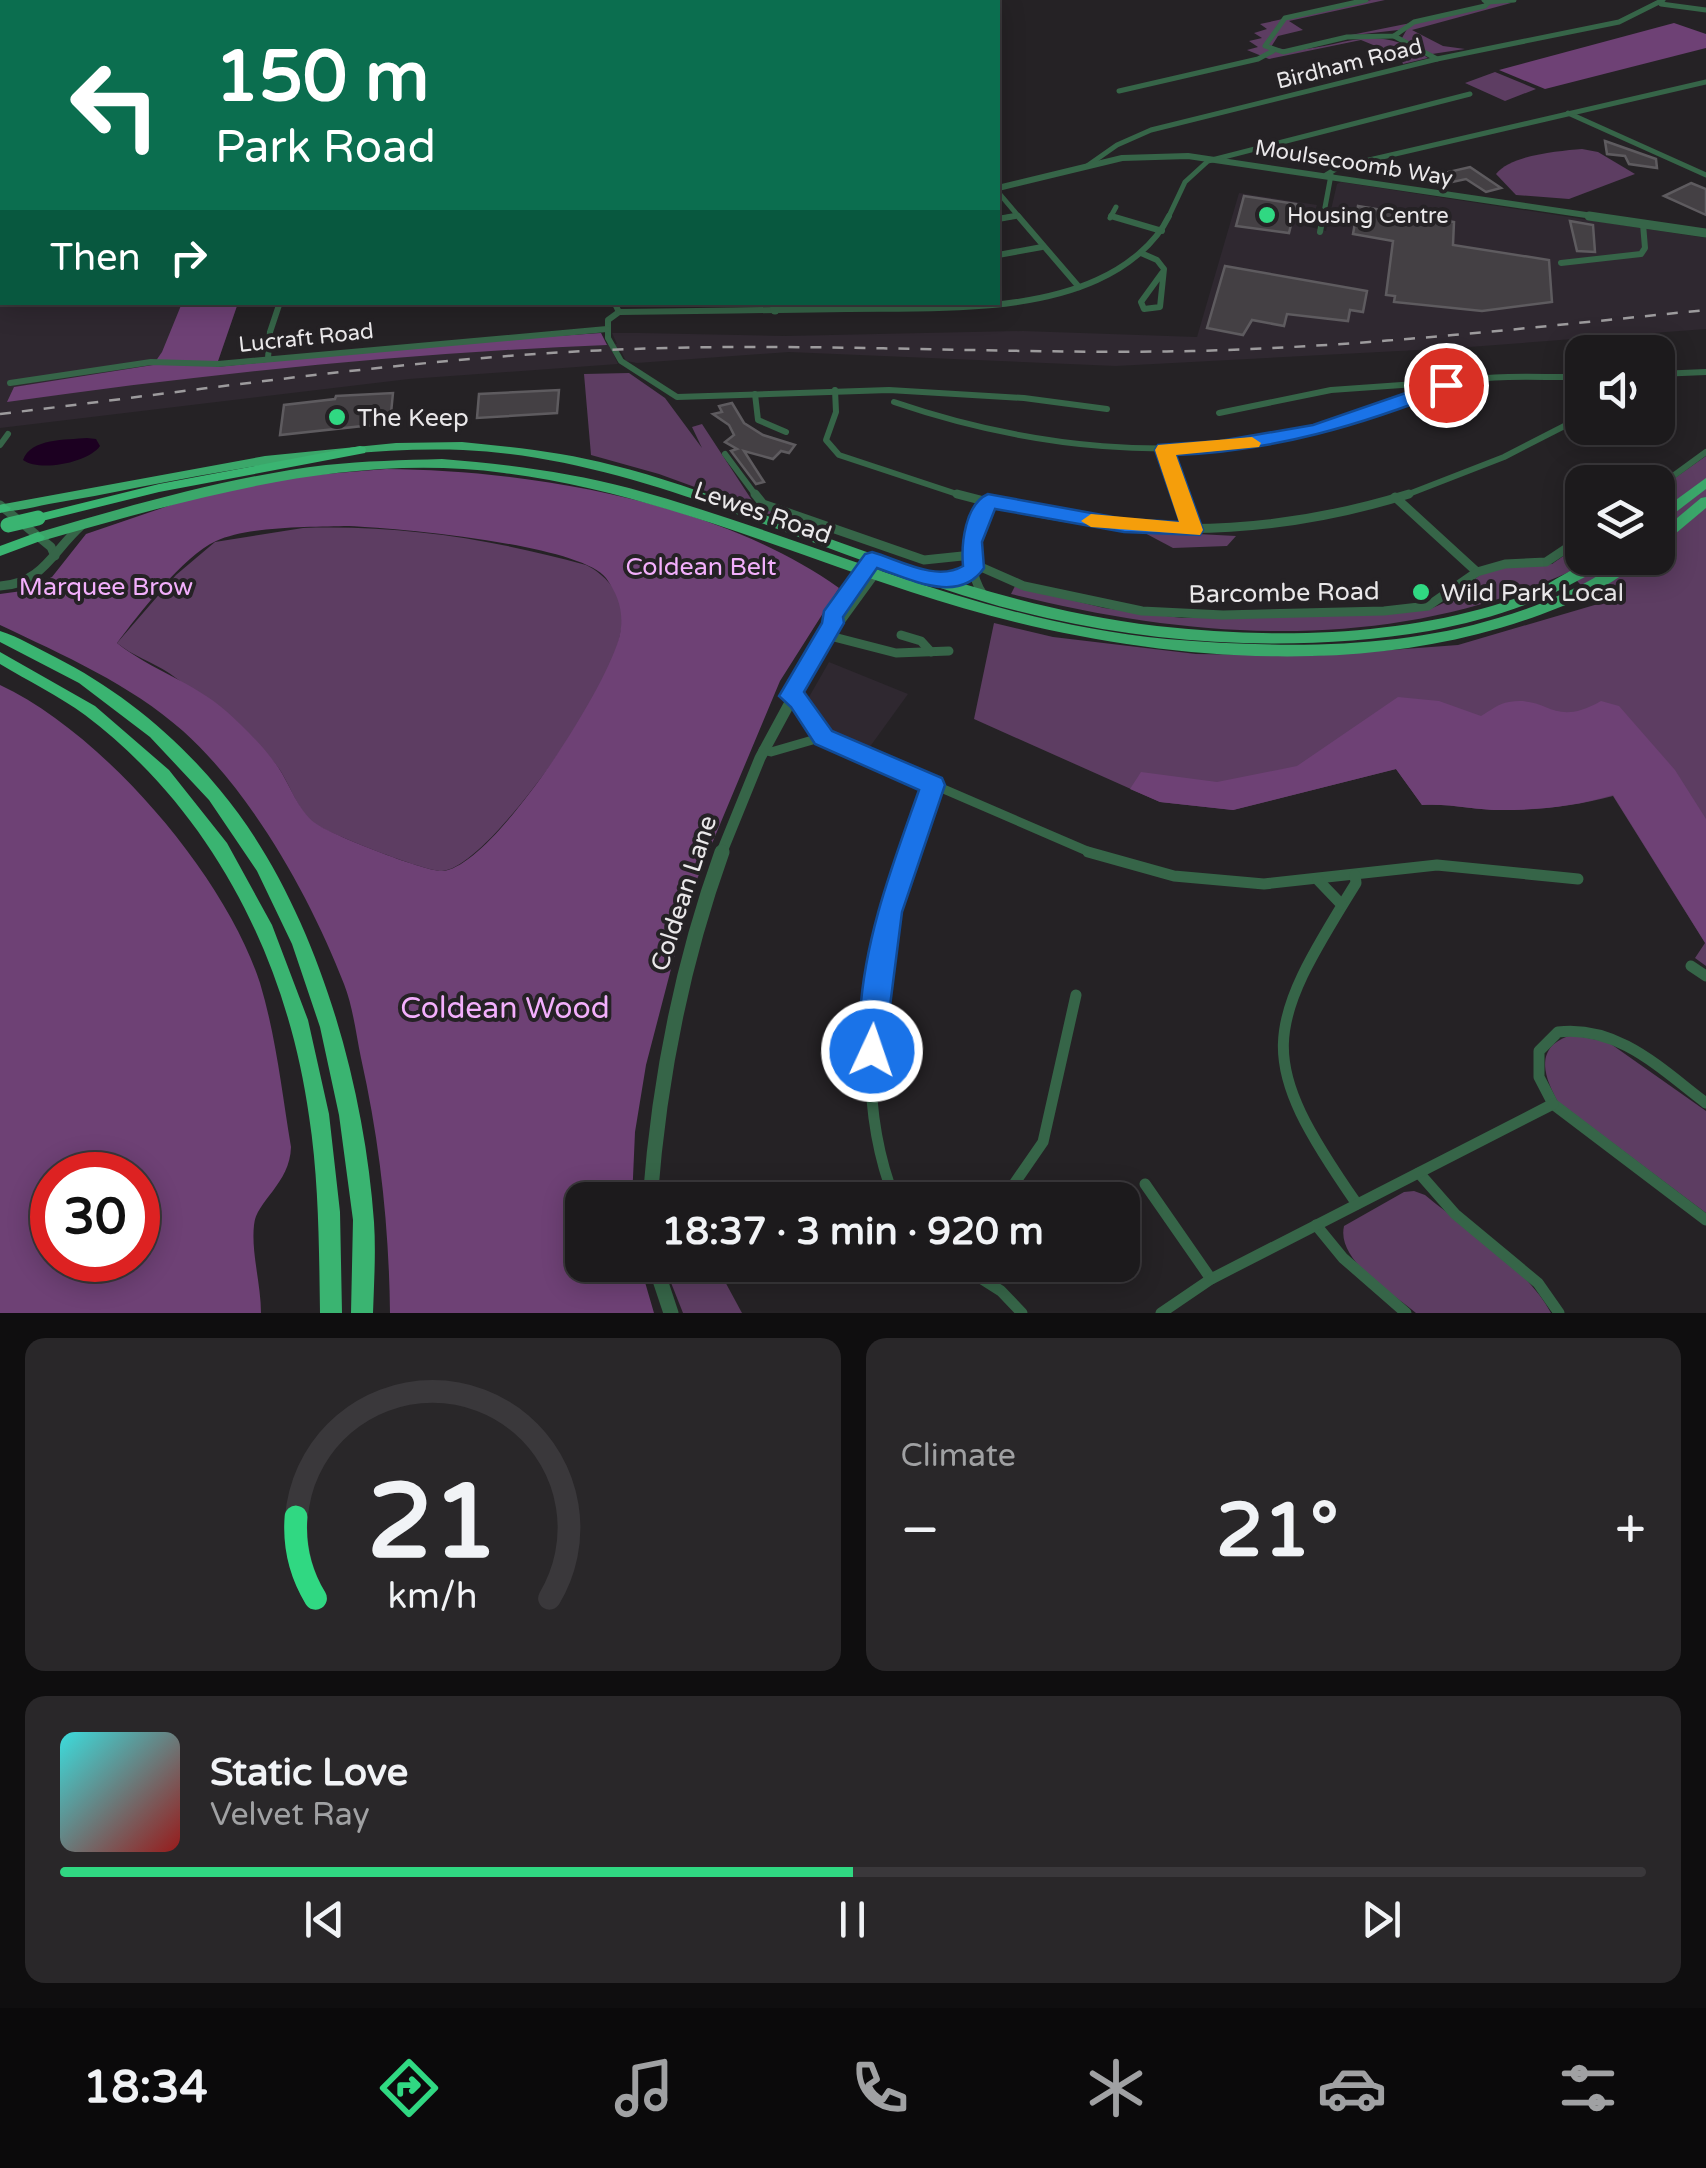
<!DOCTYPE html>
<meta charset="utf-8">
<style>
body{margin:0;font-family:"Varela Round",sans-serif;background:#292729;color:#f1f3f6;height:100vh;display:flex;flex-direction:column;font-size:38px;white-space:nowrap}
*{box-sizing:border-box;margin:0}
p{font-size:32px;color:#a0a1a3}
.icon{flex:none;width:55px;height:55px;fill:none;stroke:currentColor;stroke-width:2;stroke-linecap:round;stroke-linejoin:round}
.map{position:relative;height:1313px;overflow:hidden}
.side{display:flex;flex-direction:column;gap:25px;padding:25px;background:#0f0e0f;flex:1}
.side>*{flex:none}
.top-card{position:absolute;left:0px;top:0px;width:1000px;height:305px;box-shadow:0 5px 25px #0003,0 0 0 2px #3a383b;background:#0b6e4f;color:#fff;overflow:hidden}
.controls{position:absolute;left:1565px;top:335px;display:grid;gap:20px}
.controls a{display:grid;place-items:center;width:110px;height:110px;border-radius:20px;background:#1c1a1c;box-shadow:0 5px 25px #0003,0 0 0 2px #3a383b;font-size:50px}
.speed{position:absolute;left:30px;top:1152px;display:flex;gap:20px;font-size:50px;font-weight:700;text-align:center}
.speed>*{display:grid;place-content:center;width:130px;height:130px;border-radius:50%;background:#1c1a1c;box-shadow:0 5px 25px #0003,0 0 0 2px #3a383b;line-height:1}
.speed .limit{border:15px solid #d22;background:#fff;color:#111}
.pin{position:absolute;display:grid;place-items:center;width:85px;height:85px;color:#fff;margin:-42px;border:5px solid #fff;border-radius:50%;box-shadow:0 2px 10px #0007}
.me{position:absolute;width:110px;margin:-55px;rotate:3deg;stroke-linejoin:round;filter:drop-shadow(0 0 8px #0008)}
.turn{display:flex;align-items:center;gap:35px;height:210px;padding:0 50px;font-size:45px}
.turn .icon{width:130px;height:130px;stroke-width:2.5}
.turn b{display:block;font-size:70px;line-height:85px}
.then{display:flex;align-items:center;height:95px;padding:0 50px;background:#0003;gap:20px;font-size:38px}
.big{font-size:75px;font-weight:700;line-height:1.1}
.side .tile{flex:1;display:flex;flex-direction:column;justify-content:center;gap:15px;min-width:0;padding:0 35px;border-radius:20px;background:#292729}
.side .dial{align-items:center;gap:0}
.dial svg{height:260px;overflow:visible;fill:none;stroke:#3a383b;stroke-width:7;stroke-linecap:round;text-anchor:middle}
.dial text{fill:#f1f3f6;stroke:none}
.song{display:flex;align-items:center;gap:30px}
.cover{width:120px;height:120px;border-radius:15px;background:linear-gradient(135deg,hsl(180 70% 55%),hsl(0 70% 35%))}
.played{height:10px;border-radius:5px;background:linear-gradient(90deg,#30d882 50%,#3a383b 50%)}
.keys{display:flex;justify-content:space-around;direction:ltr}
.heat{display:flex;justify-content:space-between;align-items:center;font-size:55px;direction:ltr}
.side .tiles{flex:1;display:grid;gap:25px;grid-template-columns:1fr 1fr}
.tile:last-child{grid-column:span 2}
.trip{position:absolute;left:565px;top:1182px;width:575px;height:100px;border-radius:20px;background:#1c1a1c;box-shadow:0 5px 25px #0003,0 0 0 2px #3a383b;font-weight:700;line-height:100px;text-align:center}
.dock{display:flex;height:160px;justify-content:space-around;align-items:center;background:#0b0a0b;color:#a0a1a3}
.dock .icon{width:70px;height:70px}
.dock .on{color:#30d882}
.dock b{font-size:45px;color:#f1f3f6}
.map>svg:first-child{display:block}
</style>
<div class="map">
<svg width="1706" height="1313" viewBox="0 0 1706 1313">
<rect width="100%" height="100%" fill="#252225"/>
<g fill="#2f2830">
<path d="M1341 182 1706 238V329L1456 348 1116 366 789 352 637 363 626 361 621 351H612L618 364 409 379 0 428V229L2 302 238 303 216 367 601 333 607 344H617L612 333H640L784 336 1023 331 1197 337 1239 193 1317 205 1310 227 1326 231 1337 184Z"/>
<path d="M829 662 908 694 869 748 831 732 809 697Z"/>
</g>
<g fill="#5d3d62">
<path d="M1371 0H1385L1289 21 1303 30 1278 36 1271 47C1330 61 1366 13 1428 58L1403 64 1400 56 1361 40 1269 59 1247 50 1258 47 1249 41 1262 38 1254 33 1267 29 1260 24Z"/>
<path d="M1491 3H1511L1412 30 1443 46 1465 49 1432 54 1402 38 1407 29 1346 36 1485 8Z"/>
<path d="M1495 72 1536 89 1505 101 1465 83Z"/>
<path d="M1582 149 1598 152 1635 174 1569 199 1516 195 1496 174C1511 155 1558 151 1582 149Z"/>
<path d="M629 373 665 398 702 448 692 427 702 424 757 508 774 512 769 514 659 474 591 455 584 374Z"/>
<path d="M1706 456V966L1695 958 1705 943 1613 796C1576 806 1540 810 1502 810 1475 810 1449 803 1422 805L1396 769 1233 810 1160 802 974 719 994 623 1053 637 1196 654 1310 656 1458 645 1598 604 1569 572C1388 653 1199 641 1011 594L1015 586 1104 608 1182 618 1428 610 1448 601 1481 574 1498 568 1552 564 1582 543V558H1658V490Z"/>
<path d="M303 528C401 525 492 539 586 565 601 572 617 588 621 604 625 622 618 646 612 663 596 706 487 868 442 871 426 872 330 834 315 824 296 811 289 778 273 761 244 733 202 696 169 673 152 662 133 656 117 643L176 575 215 542Z"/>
<path d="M1141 531 1236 536 1227 546 1173 548Z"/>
<path d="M1572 1035 1608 1042 1706 1111V1213L1558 1102C1543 1075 1534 1046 1572 1035Z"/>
<path d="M1414 1191 1425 1195C1465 1228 1527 1268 1551 1313H1416C1393 1293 1336 1261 1344 1226L1404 1192Z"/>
<path d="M664 1265H716L742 1313H683Z"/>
</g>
<g fill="#6e4175" fill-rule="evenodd">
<path d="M1674 23 1706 34V48L1545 89 1499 70Z"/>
<path d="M182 303H238L216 367 466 342 601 333 607 345C405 353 207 374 7 402L14 387 153 365 162 352Z"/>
<path d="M386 469C531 470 719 502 839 588L780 681 690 896 646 1065 635 1132 632 1200H582V1265H640L654 1313H390C389 1226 380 1143 361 1058 356 1034 353 1007 344 984 311 898 252 793 183 731 130 684 63 655 0 625V594L22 591 52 577 86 534 212 491 289 477ZM349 526C396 528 579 544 606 578 619 596 624 613 620 634 610 684 493 868 442 871 426 872 329 834 315 823 299 812 289 783 278 767 264 747 244 727 226 711 193 682 151 670 117 643 139 614 183 556 216 541 249 526 312 527 349 526Z"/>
<path d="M0 685C103 733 225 875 260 983 276 1036 282 1093 291 1147 290 1184 256 1201 254 1225 251 1253 261 1284 261 1313H0ZM52 1175H138V1260H52Z"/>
<path d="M1398 697 1439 701 1481 716C1490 711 1499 703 1509 702 1549 695 1552 729 1601 701L1619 706 1675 770 1706 819V944L1613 795C1576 806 1540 810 1502 810 1475 810 1449 803 1422 805L1396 769 1233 810 1160 802 1130 789 1141 772 1217 782 1297 766Z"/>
</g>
<path fill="#1c0021" d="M87 438 96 439 100 446C88 463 39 472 23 460 31 438 66 440 87 438Z"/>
<g fill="#444044" stroke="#5e5b5f" stroke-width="2.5">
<path d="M1605 141 1656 159 1657 168 1629 164 1625 156 1607 154Z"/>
<path d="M1470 167 1501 188 1486 192 1466 179 1443 184 1431 176Z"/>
<path d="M1691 183 1706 189V215L1664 196Z"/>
<path d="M1244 196 1296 204 1289 233 1236 226Z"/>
<path d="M1358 206 1454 222 1453 245 1549 260 1552 302 1482 311 1394 302 1395 296 1386 295 1393 241 1353 234Z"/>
<path d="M1570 221 1593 225 1595 252 1577 251Z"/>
<path d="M1225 266 1367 291 1363 312 1350 310 1348 321 1287 314 1284 326 1252 320 1243 335 1207 328Z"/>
<path d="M559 390 557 413 477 418 479 394Z"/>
<path d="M393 393 390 423 280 435 284 405 335 399 336 396Z"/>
<path d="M732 403 744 423 763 435 795 445 789 453 781 451 773 459 744 451 764 482 756 484 731 451 737 449 725 442 734 435 729 425 713 414 722 412 719 406Z"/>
</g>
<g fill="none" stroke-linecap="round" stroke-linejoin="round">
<g stroke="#366548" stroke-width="5">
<path d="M1366 0 1285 18 1265 46 1283 52 1347 37 1394 36 1414 22 1485 6 1488 3 1484 0"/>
<path d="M1488 2 1514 0"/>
<path d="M1661 4 1706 10"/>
<path d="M1394 36 1437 59"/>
<path d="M1119 91 1258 59 1273 51"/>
<path d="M1568 113 1706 175"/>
<path d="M1087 166 1117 145 1151 130 1437 59 1619 22 1663 0"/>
<path d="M1326 175 1339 167 1706 82"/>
<path d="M998 192 1020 218"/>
<path d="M1003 218 1015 216"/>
<path d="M1110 218 1116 207"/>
<path d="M1168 218 1185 182 1208 161 1470 94"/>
<path d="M1323 218 1331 175"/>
</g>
<g stroke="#366548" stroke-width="6">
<path d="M1018 216 1079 287"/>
<path d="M1111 216 1162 231"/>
<path d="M998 219 1015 216"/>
<path d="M1320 232 1323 216"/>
<path d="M1141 253 1157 260 1164 269 1160 307 1144 309 1141 302 1162 273"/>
<path d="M998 255 1042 247"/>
<path d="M1561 263 1641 254 1645 248 1643 224"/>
<path d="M614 302 619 312 608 320V338L621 361 677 397 889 390 1024 398 1107 409"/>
<path d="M619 312C695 311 772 310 848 309 925 308 1025 313 1097 280 1126 267 1155 245 1169 216"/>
<path d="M268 358 270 332 280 302"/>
<path d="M1658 374 1706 372"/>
<path d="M10 383 151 362 218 364 607 329"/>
<path d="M835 390 836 412 826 440 839 455 966 497"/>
<path d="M755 394 758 420 786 432"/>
<path d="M894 402C1029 448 1175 464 1315 431 1360 421 1401 397 1445 385 1488 373 1537 378 1582 377"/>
<path d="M1219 413 1331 390 1430 383"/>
<path d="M0 445 8 434"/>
<path d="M1165 449 1181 497"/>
<path d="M725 454 757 497"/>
<path d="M1658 487 1706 452"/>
<path d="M1401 497 1504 457 1582 417"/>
</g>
<g stroke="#366548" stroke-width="9">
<path d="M755 494 763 504 924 560 972 555"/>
<path d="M957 494C1116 537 1250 543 1409 494"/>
<path d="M1181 494 1193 530"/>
<path d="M1395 497 1477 572"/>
<path d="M0 505 51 547 55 556"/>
<path d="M974 564 1024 586 1142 611 1223 615 1384 611 1428 606 1477 572 1505 564 1546 562 1582 538"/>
<path d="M939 581 966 576 973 570"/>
<path d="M0 586C42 584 53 551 81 526"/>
<path d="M984 596C962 565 976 534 988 501"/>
<path d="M826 635 896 653 949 651"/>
<path d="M901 635 921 641 931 652"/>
<path d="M791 696 799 700 823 737 1094 854"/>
<path d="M763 750 771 752 823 737"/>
<path d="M907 854 933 785"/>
</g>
<g stroke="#366548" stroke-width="11">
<path d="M1088 852 1174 876 1264 884 1437 865 1578 879"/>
<path d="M1355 875 1356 883C1263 1032 1255 1057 1357 1204"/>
<path d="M1318 880 1341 904"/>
<path d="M1691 966 1706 976"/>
<path d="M1706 1103C1661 1069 1618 1025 1558 1032L1539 1051V1077L1553 1104 1706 1220"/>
<path d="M1419 1173 1455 1214 1538 1283 1559 1313"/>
<path d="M1145 1184 1211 1279"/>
<path d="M895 1200C851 1090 873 963 908 852"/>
<path d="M1003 1200 1043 1142 1076 995"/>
<path d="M1316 1225 1343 1258 1406 1313"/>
<path d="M960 1265 1001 1291 1022 1313"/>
<path d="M1161 1313 1211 1279 1553 1104"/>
</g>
<path stroke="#366548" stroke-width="6" d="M998 188 1122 158 1188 156 1606 218"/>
<g stroke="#366548" stroke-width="9">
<path d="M1589 216 1706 233"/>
<path d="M775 302V310"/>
</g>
<g stroke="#366548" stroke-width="11">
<path d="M833 623 840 620 877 569"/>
<path d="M721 854 760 758 833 623 832 616 867 566"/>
</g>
<g stroke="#366548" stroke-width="15">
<path d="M650 1200C659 1080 681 966 722 852"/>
<path d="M655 1265 671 1313"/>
</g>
<g fill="#3ba76a" fill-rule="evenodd">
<path d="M462 442C513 447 563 452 612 465 681 482 747 509 814 533 926 574 1038 612 1157 626 1263 638 1378 637 1481 609 1499 604 1515 599 1532 592 1558 580 1586 556 1614 558 1604 567 1591 574 1579 580 1532 606 1482 621 1429 631 1304 652 1171 646 1047 618 988 605 929 585 872 564 738 516 607 457 463 450 354 446 246 467 140 487 110 493 79 499 49 504 33 507 16 512 0 511V505L4 504 265 456 396 443Z"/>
<path d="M442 459C505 464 567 472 629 488 809 537 979 622 1167 639 1276 648 1393 650 1498 618 1520 612 1541 604 1562 594 1576 588 1590 581 1602 573 1610 568 1619 559 1628 558 1630 557 1641 558 1643 558 1606 595 1528 621 1478 634 1299 680 1085 650 911 592 777 548 646 491 504 473 345 452 190 499 38 542L31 537 33 534C129 506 227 477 326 465 365 461 403 460 442 459Z"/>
<path d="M1706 478V489L1663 522 1658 523V513Z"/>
<path d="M1706 497V508L1663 544 1658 545V534L1701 498Z"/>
</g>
<g fill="#3ab471" fill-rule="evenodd">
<path d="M360 446 365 447 366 450 365 453 159 492 38 522 31 518 38 514 159 484Z"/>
<path d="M4 504 11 508 9 511 0 513V505Z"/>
<path d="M38 532 45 537 43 540 0 556V546Z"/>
<path d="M0 631C19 637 37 648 55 657 118 689 175 735 220 790 313 901 364 1078 374 1222 376 1252 374 1283 373 1313H351L353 1220 339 1115 320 1027 292 944 257 871 209 800 150 737 79 683 0 642Z"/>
<path d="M0 652 95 706 169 770 227 843 272 925 308 1020 329 1114 340 1212 342 1313H320C319 1247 319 1181 309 1116 287 959 212 811 85 715 59 696 28 681 0 664Z"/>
</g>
<path stroke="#9d9b9d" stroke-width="2.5" stroke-dasharray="11 11" stroke-linecap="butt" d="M0 414C202 390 404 359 607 350 802 341 997 355 1192 351 1364 347 1535 327 1706 310"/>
<path stroke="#3ab471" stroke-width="15" d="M8 525 38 518"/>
</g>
<path fill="#1a73e8" stroke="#114b97" stroke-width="2.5" d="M1446 379 1452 381V389C1362 425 1274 451 1176 455L1203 530 1200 535 1124 532 995 509 982 542 984 568C959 605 910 579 877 568L843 617 844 623 804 692 832 731 942 778 945 785 902 912 883 1061 872 1065 862 1061C856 1046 859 1030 860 1015 865 935 893 864 919 790L815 744 791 707 779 696 822 623 824 611 865 554 872 552C900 560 936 582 963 566 961 544 965 504 988 494L1124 519 1180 522 1155 450 1158 445 1220 441 1313 425Z"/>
<path fill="#f59e0b" d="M1252 437 1261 443 1259 447 1176 455 1203 530 1200 535 1091 527 1081 521 1091 514 1179 522 1155 450 1158 445Z"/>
<g fill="#30d882" stroke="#252225" stroke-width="4">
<circle cx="1267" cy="215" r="10"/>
<circle cx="337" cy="417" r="10"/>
<circle cx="1421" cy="592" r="10"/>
</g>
<g text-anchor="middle" stroke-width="8" stroke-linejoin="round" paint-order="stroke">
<g font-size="22" fill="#eae8ea" stroke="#252225">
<text transform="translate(1349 63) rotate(-14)" y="8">Birdham Road</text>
<text transform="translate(1354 162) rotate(9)" y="8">Moulsecoomb Way</text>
<text transform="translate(306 337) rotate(-6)" y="8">Lucraft Road</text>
</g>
<g font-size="22" fill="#eae8ea" stroke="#252225" text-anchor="start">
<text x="1287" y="223">Housing Centre</text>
</g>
<g font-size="25" fill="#eae8ea" stroke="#252225" text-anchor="start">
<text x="357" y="426">The Keep</text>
<text x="1441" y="601">Wild Park Local</text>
</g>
<g font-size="25" fill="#eae8ea" stroke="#252225">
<text transform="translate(763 512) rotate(19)" y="9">Lewes Road</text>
<text transform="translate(1284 592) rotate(-1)" y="9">Barcombe Road</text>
<text transform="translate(683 893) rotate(-72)" y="9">Coldean Lane</text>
</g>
<g font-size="25" fill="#f3affc" stroke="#252225">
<text x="701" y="575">Coldean Belt</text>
<text x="106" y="595">Marquee Brow</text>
</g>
<g font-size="30" fill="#f3affc" stroke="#252225">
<text x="505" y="1018">Coldean Wood</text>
</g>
</g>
</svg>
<div class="controls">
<a><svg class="icon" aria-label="sound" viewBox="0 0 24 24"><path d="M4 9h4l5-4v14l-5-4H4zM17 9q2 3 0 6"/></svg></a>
<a><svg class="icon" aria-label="layers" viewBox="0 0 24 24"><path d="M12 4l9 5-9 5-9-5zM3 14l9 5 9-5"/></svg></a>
</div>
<div class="speed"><div class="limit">30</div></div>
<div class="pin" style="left:1446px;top:385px;background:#d93025"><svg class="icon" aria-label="arrive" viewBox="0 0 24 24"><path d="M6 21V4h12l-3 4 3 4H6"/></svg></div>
<svg class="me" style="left:872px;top:1051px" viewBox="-20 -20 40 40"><circle r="17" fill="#1a73e8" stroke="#fff" stroke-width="3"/><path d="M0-11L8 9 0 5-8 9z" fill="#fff"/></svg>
<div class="trip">18:37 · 3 min · 920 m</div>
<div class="top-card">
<div class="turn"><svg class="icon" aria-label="left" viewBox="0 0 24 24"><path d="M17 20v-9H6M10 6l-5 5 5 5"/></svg><div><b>150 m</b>Park Road</div></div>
<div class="then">Then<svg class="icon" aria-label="right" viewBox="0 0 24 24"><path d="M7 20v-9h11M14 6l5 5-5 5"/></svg></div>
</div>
</div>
<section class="side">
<div class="tiles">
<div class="tile dial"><svg viewBox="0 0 100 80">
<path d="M14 69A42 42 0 1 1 86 69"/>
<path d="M14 69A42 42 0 0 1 8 44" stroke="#30d882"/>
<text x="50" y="56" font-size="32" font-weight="700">21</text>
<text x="50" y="72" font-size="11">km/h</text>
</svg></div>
<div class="tile"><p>Climate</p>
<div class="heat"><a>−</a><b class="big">21°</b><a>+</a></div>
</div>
<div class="tile">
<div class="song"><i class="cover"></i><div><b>Static Love</b><p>Velvet Ray</p></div></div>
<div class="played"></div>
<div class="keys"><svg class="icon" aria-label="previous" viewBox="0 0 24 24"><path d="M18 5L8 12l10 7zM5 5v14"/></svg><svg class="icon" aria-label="pause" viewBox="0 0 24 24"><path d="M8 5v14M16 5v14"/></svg><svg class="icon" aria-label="next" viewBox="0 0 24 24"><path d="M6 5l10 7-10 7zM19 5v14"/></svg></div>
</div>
</div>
</section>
<nav class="dock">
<b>18:34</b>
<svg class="icon on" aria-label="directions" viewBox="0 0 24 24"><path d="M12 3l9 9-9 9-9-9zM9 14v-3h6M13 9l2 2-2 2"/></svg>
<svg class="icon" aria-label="music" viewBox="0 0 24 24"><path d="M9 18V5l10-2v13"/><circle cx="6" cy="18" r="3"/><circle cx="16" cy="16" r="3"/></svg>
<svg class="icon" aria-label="phone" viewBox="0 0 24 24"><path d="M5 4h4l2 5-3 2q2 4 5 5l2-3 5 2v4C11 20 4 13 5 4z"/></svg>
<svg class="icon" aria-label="climate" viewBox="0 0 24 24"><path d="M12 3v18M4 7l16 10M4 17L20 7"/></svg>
<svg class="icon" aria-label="car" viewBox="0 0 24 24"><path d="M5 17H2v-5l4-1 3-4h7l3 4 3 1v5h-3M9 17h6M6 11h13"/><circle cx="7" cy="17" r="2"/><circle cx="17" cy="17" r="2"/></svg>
<svg class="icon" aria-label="filters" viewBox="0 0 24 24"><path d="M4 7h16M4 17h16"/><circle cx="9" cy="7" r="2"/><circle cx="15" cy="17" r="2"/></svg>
</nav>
